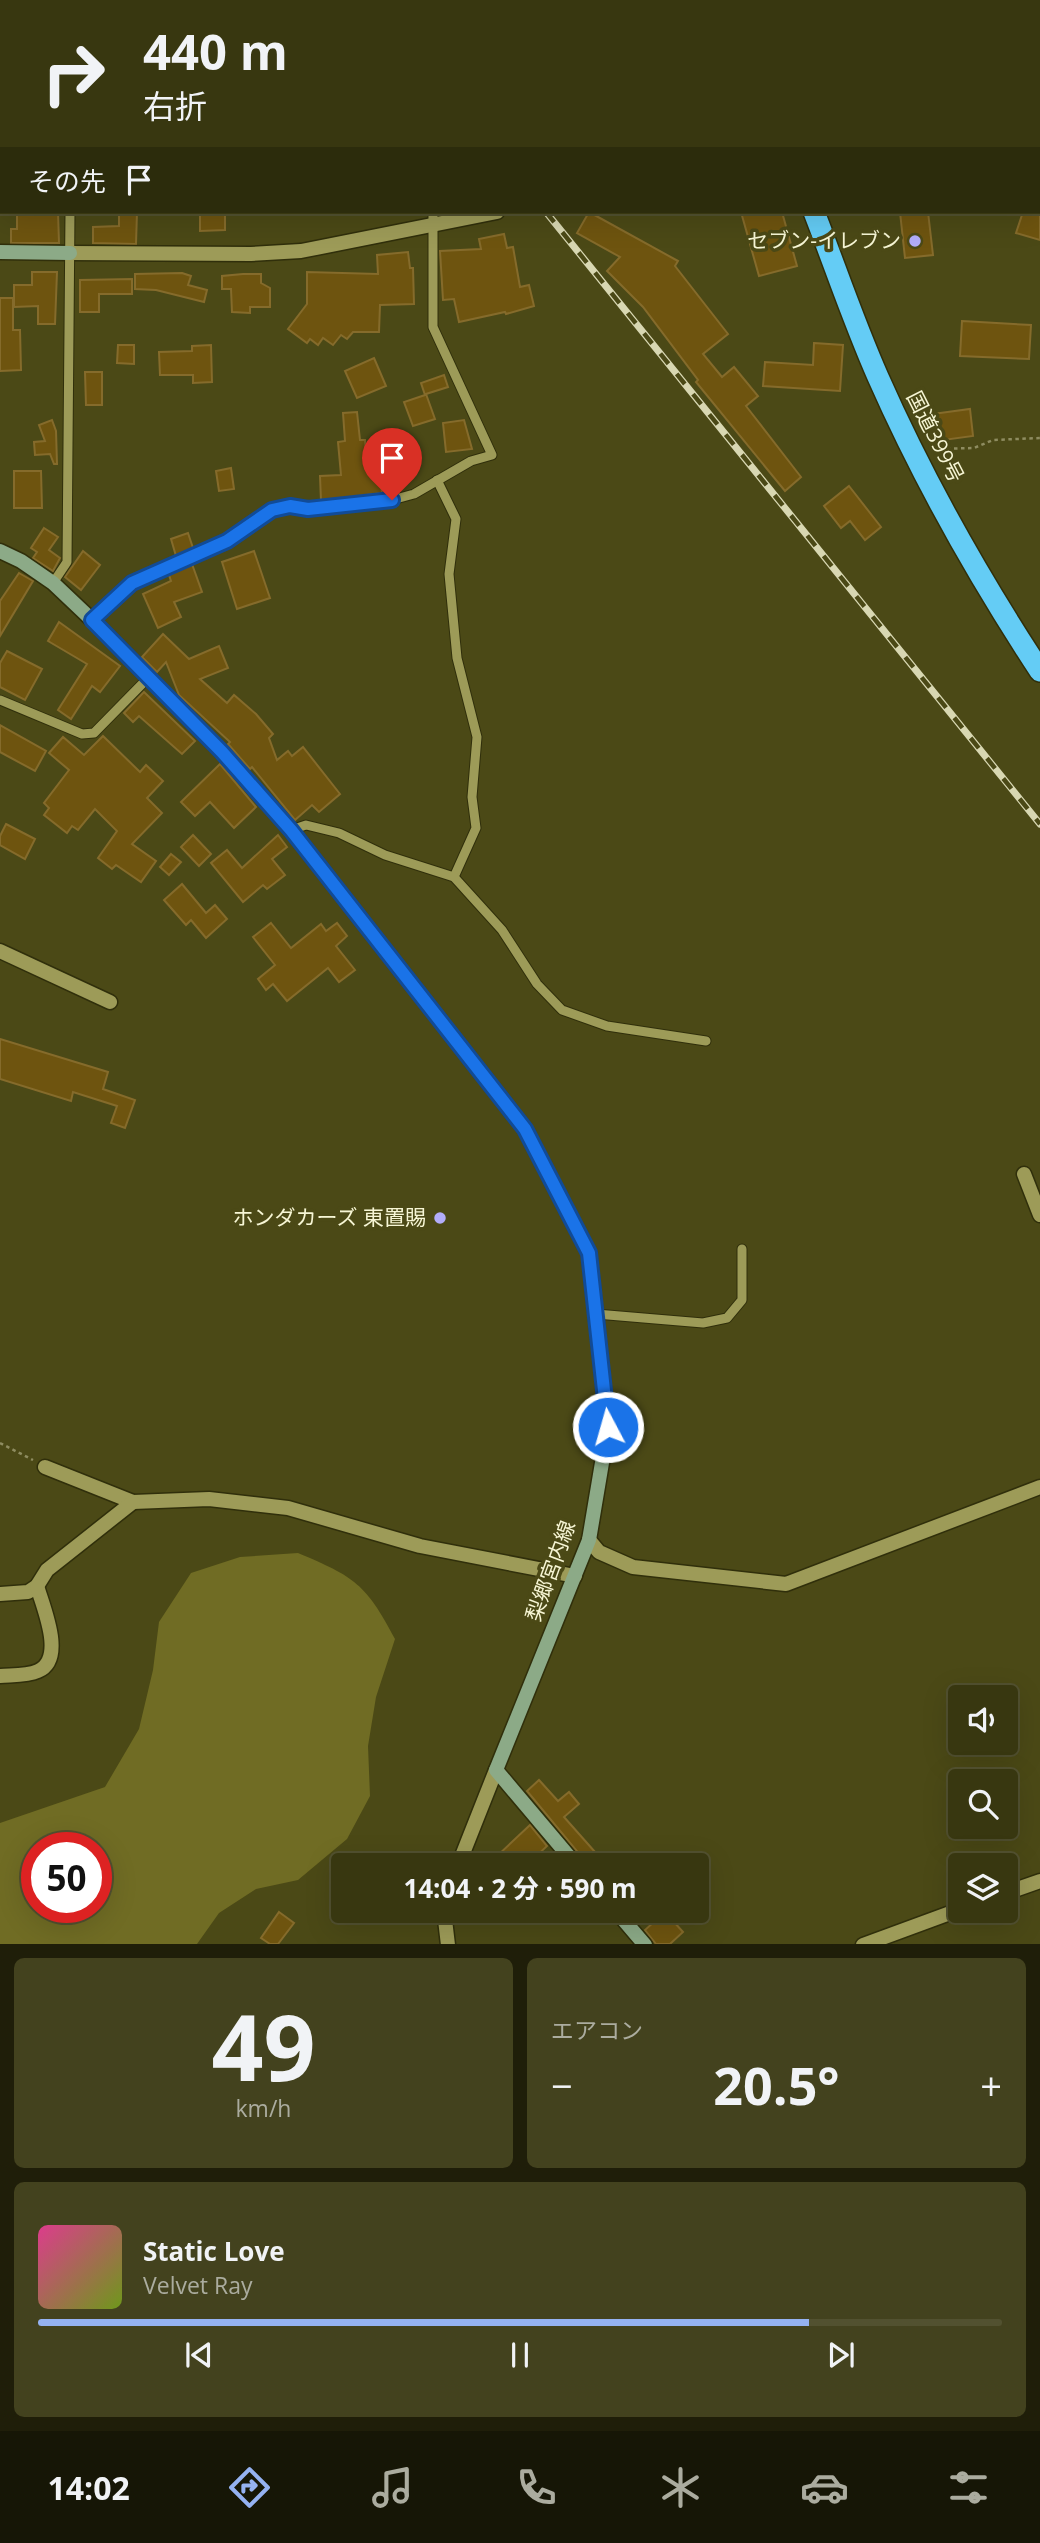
<!DOCTYPE html>
<html lang="ja">
<meta charset="utf-8">
<style>
body{margin:0;font-family:"Open Sans","Noto Sans JP",sans-serif;background:#43421e;color:#f1f3f6;height:100vh;display:flex;flex-direction:column;font-size:26px;white-space:nowrap}
*{box-sizing:border-box;margin:0}
p{font-size:23px;color:#abac9f}
.icon{flex:none;width:38px;height:38px;fill:none;stroke:currentColor;stroke-width:2;stroke-linecap:round;stroke-linejoin:round}
.map{position:relative;height:1944px;overflow:hidden}
.side{display:flex;flex-direction:column;gap:14px;padding:14px;background:#1f1e09;flex:1}
.side>*{flex:none}
.guide{position:absolute;left:0px;top:0px;width:1041px;height:214px;box-shadow:0 7px 28px #0002,0 0 0 2px #525130;background:#383710;color:#f1f3f6;overflow:hidden}
.controls{position:absolute;left:948px;top:1685px;display:grid;gap:14px}
.controls a{display:grid;place-items:center;width:70px;height:70px;border-radius:7px;background:#383710;box-shadow:0 7px 28px #0002,0 0 0 2px #525130;font-size:35px}
.speed{position:absolute;left:21px;top:1832px;display:flex;gap:14px;font-size:35px;font-weight:700;text-align:center}
.speed>*{display:grid;place-content:center;width:91px;height:91px;border-radius:50%;background:#383710;box-shadow:0 7px 28px #0002,0 0 0 2px #525130;line-height:1}
.speed .limit{border:10px solid #d22;background:#fff;color:#111}
.pin{position:absolute;display:grid;place-items:center;width:60px;height:60px;color:#fff;margin:-72px -30px;border-radius:50% 50% 50% 0;rotate:-45deg;box-shadow:0 0 7px #0007}
.pin .icon{rotate:45deg}
.me{position:absolute;width:77px;margin:-38px;rotate:354deg;stroke-linejoin:round;filter:drop-shadow(0 0 5px #0008)}
.turn{display:flex;align-items:center;gap:24px;height:147px;padding:0 28px;font-size:32px}
.turn .icon{width:91px;height:91px;stroke-width:2.5}
.turn b{display:block;font-size:49px;line-height:60px}
.then{display:flex;align-items:center;height:66px;padding:0 28px;background:#0003;gap:14px;font-size:26px}
.big{font-size:52px;font-weight:700;line-height:1.1}
.side .tile{flex:1;display:flex;flex-direction:column;justify-content:center;gap:10px;min-width:0;padding:0 24px;border-radius:10px;background:#43421e}
.side .dial{align-items:center;gap:0}
.dial b{font-size:91px;line-height:1}
.song{display:flex;align-items:center;gap:21px}
.cover{width:84px;height:84px;border-radius:10px;background:linear-gradient(135deg,hsl(330 70% 55%),hsl(80 70% 35%))}
.played{height:7px;border-radius:4px;background:linear-gradient(90deg,#95b2f1 80%,#525130 80%)}
.keys{display:flex;justify-content:space-around;direction:ltr}
.heat{display:flex;justify-content:space-between;align-items:center;font-size:38px;direction:ltr}
.side .tiles{flex:1;display:grid;gap:14px;grid-template-columns:1fr 1fr}
.tile:last-child{grid-column:span 2}
.trip{position:absolute;left:331px;top:1853px;width:378px;height:70px;border-radius:7px;background:#383710;box-shadow:0 7px 28px #0002,0 0 0 2px #525130;font-weight:700;line-height:70px;text-align:center}
.tab-bar{display:flex;height:112px;justify-content:space-around;align-items:center;background:#161606;color:#abac9f}
.tab-bar .icon{width:49px;height:49px}
.tab-bar .selected{color:#95b2f1}
.tab-bar b{font-size:32px;color:#f1f3f6}
.map>svg:first-child{display:block}
</style>
<div class="map">
<svg width="1040" height="1945" viewBox="0 0 1040 1945">
<rect width="100%" height="100%" fill="#4b4916"/>
<path fill="#706c24" fill-rule="evenodd" d="M298 1553C355 1577 366 1584 395 1639L376 1697 368 1746 370 1796 347 1839 298 1880 256 1889 219 1913 197 1944H0V1823L105 1787 139 1729 153 1670 159 1622 191 1573 240 1557ZM37 1848H96V1908H37Z"/>
<g fill="#6e540f" stroke="#856b2b" stroke-width="2">
<path d="M17 212H58L59 243H11V229H17Z"/>
<path d="M119 212H137L136 244 93 243V227L119 226Z"/>
<path d="M200 212H225V230L200 231Z"/>
<path d="M589 212 678 261 675 266 728 334 703 354 722 377 734 367 758 396 746 406 801 477 785 491 696 382 698 380 643 307 607 271 620 257 577 233Z"/>
<path d="M741 212H782L797 266 759 276Z"/>
<path d="M900 212H928L933 255 905 258Z"/>
<path d="M1023 212H1040V240L1016 233Z"/>
<path d="M504 234 507 248 513 247 520 287 529 285 534 306 506 314 505 312 459 322 454 299 443 300 440 251 481 249 479 239Z"/>
<path d="M408 252 410 268H413L414 304 380 305 379 332H353L347 339 341 335 333 345 323 338 318 345 310 339 307 343 288 329 307 304V272L378 274 377 255Z"/>
<path d="M32 272H57L55 324H38V306L14 307V285H32Z"/>
<path d="M182 273 191 276 188 285 207 290 204 302 156 290 135 289V274Z"/>
<path d="M243 274H261V283L270 288V307H250V313L232 312 231 289H222V276Z"/>
<path d="M132 279V294H99V312H80V280Z"/>
<path d="M0 298H13V330H20L21 370 0 371Z"/>
<path d="M962 321 1031 325 1029 359 960 356Z"/>
<path d="M814 343 843 345 840 391 763 386 765 362 813 365Z"/>
<path d="M118 345H134V364L117 363Z"/>
<path d="M211 345 212 382 193 383V375H160L159 352 192 351V346Z"/>
<path d="M374 358 386 386 357 398 345 371Z"/>
<path d="M85 372H102V405H86Z"/>
<path d="M444 375 448 387 426 394 435 419 413 426 404 402 425 395 421 383Z"/>
<path d="M970 409 973 436 929 442 925 415Z"/>
<path d="M357 412 360 440H365L366 454 390 452 391 465 379 466 382 493 321 501 320 476 341 475 338 442 345 441 343 413Z"/>
<path d="M52 420 56 431 57 464H54L50 454 35 455 34 442 45 441 39 425Z"/>
<path d="M464 420 472 449 446 452 443 423Z"/>
<path d="M231 468 234 489 219 491 216 471Z"/>
<path d="M14 471H41L42 508H14Z"/>
<path d="M849 486 881 527 865 540 850 521 841 528 824 506Z"/>
<path d="M44 528 58 537 49 550 60 558 53 571 33 558 37 552 31 548Z"/>
<path d="M188 533 193 548 176 556 171 539Z"/>
<path d="M83 551 100 565 81 590 65 577Z"/>
<path d="M254 551 270 598 237 609 222 562Z"/>
<path d="M192 564 202 592 174 602 181 617 158 628 143 594 171 581 169 575Z"/>
<path d="M19 573 33 581 0 636V601Z"/>
<path d="M59 622 120 666 100 692 92 686 71 719 58 710 87 664 48 641Z"/>
<path d="M163 634 189 659 219 646 228 668 200 679 227 703 234 695 256 714 273 734 269 738 277 760 288 751 292 756 303 747 340 794 319 812 312 805 295 820 252 767 250 769 228 744 230 742 179 695 166 662 157 672 142 657Z"/>
<path d="M7 651 42 669 25 700 0 687V663Z"/>
<path d="M144 692 195 741 182 754 139 716 133 722 124 713Z"/>
<path d="M0 725 46 751 35 771 0 752Z"/>
<path d="M103 736 140 772 146 765 163 781 147 798 162 813 132 844 156 861 141 882 116 865 112 869 98 858 117 831 95 809 78 830 72 826 67 833 44 815 49 808 44 803 69 770 49 753 63 737 84 755Z"/>
<path d="M220 764 256 807 234 828 210 802 195 816 181 802Z"/>
<path d="M6 824 35 839 25 859 0 845V836Z"/>
<path d="M193 835 211 854 199 866 181 847Z"/>
<path d="M278 835 287 847 272 859 285 875 267 889 263 885 243 902 211 863 227 850 242 868Z"/>
<path d="M171 854 181 862 169 875 160 867Z"/>
<path d="M182 884 206 913 215 905 227 919 206 938 191 920 186 925 164 900Z"/>
<path d="M271 923 291 948 321 924 326 931 337 923 347 936 336 946 355 970 339 982 328 968 287 1001 273 984 266 990 258 979 275 965 253 937Z"/>
<path d="M0 1039 108 1072 103 1089 135 1100 125 1128 111 1123 117 1106 73 1092 71 1101 0 1079Z"/>
<path d="M539 1780 558 1801 569 1792 579 1804 564 1817 595 1852 585 1861 527 1791Z"/>
<path d="M530 1825 547 1846 526 1866H505L497 1856Z"/>
<path d="M279 1912 294 1923 278 1944H270L261 1938Z"/>
<path d="M665 1912 683 1932 670 1944H656L645 1930Z"/>
</g>
<g fill="none" stroke-linecap="round" stroke-linejoin="round">
<defs>
<g id="lane">
<path d="M69 0V2"/>
<path d="M437 2V0"/>
<path d="M437 480 456 519 449 574 457 658 477 737 472 797 476 828 454 877"/>
<path d="M53 583 67 562 70 212"/>
<path d="M92 620 132 583 227 541 272 510 290 506 308 509 392 500 414 494 471 461 492 455 433 327V212"/>
<path d="M0 700 82 734 94 733 147 679"/>
<path d="M291 830 306 825 339 833 385 855 454 877 502 930 537 984 562 1010 607 1026 706 1041"/>
<path d="M596 1314 703 1323 727 1318 742 1300V1249"/>
</g>
<g id="street">
<path d="M234 0 235 2"/>
<path d="M0 110H2"/>
<path d="M70 253 251 254 301 251 497 212"/>
<path d="M0 951 110 1002"/>
<path d="M1024 1174 1040 1215"/>
<path d="M45 1467 133 1502 209 1499 288 1508 420 1546 575 1576"/>
<path d="M589 1540 599 1552 633 1567 786 1584 1040 1487"/>
<path d="M0 1594 28 1592 37 1586 47 1570 133 1502"/>
<path d="M0 1676C12 1675 27 1676 38 1671 66 1659 43 1607 37 1586"/>
<path d="M458 1866 496 1770"/>
<path d="M1006 1893 1040 1881"/>
<path d="M444 1911 448 1945"/>
<path d="M863 1945 961 1909"/>
</g>
<g id="secondary">
<path d="M0 252 70 253"/>
<path d="M0 551 21 561 53 583 92 620 222 752 291 830 525 1129 589 1253 608 1427 589 1540 496 1770 577 1866"/>
<path d="M616 1911 645 1945"/>
</g>
<g id="highway">
<path d="M734 0V2"/>
<path d="M814 212C835 266 854 323 878 377 923 479 979 578 1040 671"/>
</g>
</defs>
<use href="#lane" stroke="#302f0b" stroke-width="11"/>
<use href="#street" stroke="#302f0b" stroke-width="17"/>
<use href="#secondary" stroke="#302f0b" stroke-width="17"/>
<use href="#highway" stroke="#302f0b" stroke-width="24"/>
<g stroke="#8e8c60" stroke-width="2.5" stroke-dasharray="3.5 3.5" stroke-linecap="butt">
<path d="M933 449 974 448 993 440 1040 438"/>
<path d="M0 1443 33 1460"/>
</g>
<use href="#lane" stroke="#9d9b58" stroke-width="9"/>
<use href="#street" stroke="#9d9b58" stroke-width="14"/>
<use href="#secondary" stroke="#8caa87" stroke-width="14"/>
<use href="#highway" stroke="#64ccf5" stroke-width="21"/>
<defs>
<g id="rail">
<path d="M371 0 372 2"/>
<path d="M546 212 1040 824"/>
</g>
</defs>
<use href="#rail" stroke="#d8d7b2" stroke-width="7"/>
<use href="#rail" stroke="#4b4916" stroke-width="4.5" stroke-dasharray="13" stroke-linecap="butt"/>
</g>
<g fill="none" stroke-linecap="round" stroke-linejoin="round">
<defs>
<path id="route" d="M392 500 308 509 290 506 272 510 227 541 132 583 92 620 222 752 291 830 525 1129 589 1253 608 1427"/>
</defs>
<use href="#route" stroke="#114b97" stroke-width="18"/>
<use href="#route" stroke="#1a73e8" stroke-width="12"/>
</g>
<g fill="#b2adf9" stroke="#4b4916" stroke-width="2.5">
<circle cx="915" cy="241" r="7"/>
<circle cx="440" cy="1218" r="7"/>
</g>
<g text-anchor="middle" stroke-width="7" stroke-linejoin="round" paint-order="stroke">
<g font-size="21" fill="#f7f6d5" stroke="#4b4916" text-anchor="end">
<text x="901" y="248">セブン-イレブン</text>
<text x="426" y="1225">ホンダカーズ 東置賜</text>
</g>
<g font-size="21" fill="#f7f6d5" stroke="#4b4916">
<text transform="translate(935 437) rotate(63)" y="7">国道399号</text>
<text transform="translate(551 1571) rotate(-70)" y="7">梨郷宮内線</text>
</g>
</g>
</svg>
<div class="controls">
<a><svg class="icon" aria-label="sound" viewBox="0 0 24 24"><path d="M4 9h4l5-4v14l-5-4H4zM17 9q2 3 0 6"/></svg></a>
<a><svg class="icon" aria-label="search" viewBox="0 0 24 24"><circle cx="10" cy="10" r="6"/><path d="M15 15l6 6"/></svg></a>
<a><svg class="icon" aria-label="layers" viewBox="0 0 24 24"><path d="M12 4l9 5-9 5-9-5zM3 14l9 5 9-5"/></svg></a>
</div>
<div class="speed"><div class="limit">50</div></div>
<div class="pin" style="left:392px;top:500px;background:#d93025"><svg class="icon" aria-label="arrive" viewBox="0 0 24 24"><path d="M6 21V4h12l-3 4 3 4H6"/></svg></div>
<svg class="me" style="left:608px;top:1427px" viewBox="-20 -20 40 40"><circle r="17" fill="#1a73e8" stroke="#fff" stroke-width="3"/><path d="M0-11L8 9 0 5-8 9z" fill="#fff"/></svg>
<div class="trip">14:04 · 2 分 · 590 m</div>
<div class="guide">
<div class="turn"><svg class="icon" aria-label="right" viewBox="0 0 24 24"><path d="M7 20v-9h11M14 6l5 5-5 5"/></svg><div><b>440 m</b>右折</div></div>
<div class="then">その先<svg class="icon" aria-label="arrive" viewBox="0 0 24 24"><path d="M6 21V4h12l-3 4 3 4H6"/></svg></div>
</div>
</div>
<section class="side">
<div class="tiles">
<div class="tile dial"><b>49</b><p>km/h</p></div>
<div class="tile"><p>エアコン</p>
<div class="heat"><a>−</a><b class="big">20.5°</b><a>+</a></div>
</div>
<div class="tile">
<div class="song"><i class="cover"></i><div><b>Static Love</b><p>Velvet Ray</p></div></div>
<div class="played"></div>
<div class="keys"><svg class="icon" aria-label="previous" viewBox="0 0 24 24"><path d="M18 5L8 12l10 7zM5 5v14"/></svg><svg class="icon" aria-label="pause" viewBox="0 0 24 24"><path d="M8 5v14M16 5v14"/></svg><svg class="icon" aria-label="next" viewBox="0 0 24 24"><path d="M6 5l10 7-10 7zM19 5v14"/></svg></div>
</div>
</div>
</section>
<nav class="tab-bar">
<b>14:02</b>
<svg class="icon selected" aria-label="directions" viewBox="0 0 24 24"><path d="M12 3l9 9-9 9-9-9zM9 14v-3h6M13 9l2 2-2 2"/></svg>
<svg class="icon" aria-label="music" viewBox="0 0 24 24"><path d="M9 18V5l10-2v13"/><circle cx="6" cy="18" r="3"/><circle cx="16" cy="16" r="3"/></svg>
<svg class="icon" aria-label="phone" viewBox="0 0 24 24"><path d="M5 4h4l2 5-3 2q2 4 5 5l2-3 5 2v4C11 20 4 13 5 4z"/></svg>
<svg class="icon" aria-label="climate" viewBox="0 0 24 24"><path d="M12 3v18M4 7l16 10M4 17L20 7"/></svg>
<svg class="icon" aria-label="car" viewBox="0 0 24 24"><path d="M5 17H2v-5l4-1 3-4h7l3 4 3 1v5h-3M9 17h6M6 11h13"/><circle cx="7" cy="17" r="2"/><circle cx="17" cy="17" r="2"/></svg>
<svg class="icon" aria-label="filters" viewBox="0 0 24 24"><path d="M4 7h16M4 17h16"/><circle cx="9" cy="7" r="2"/><circle cx="15" cy="17" r="2"/></svg>
</nav>
